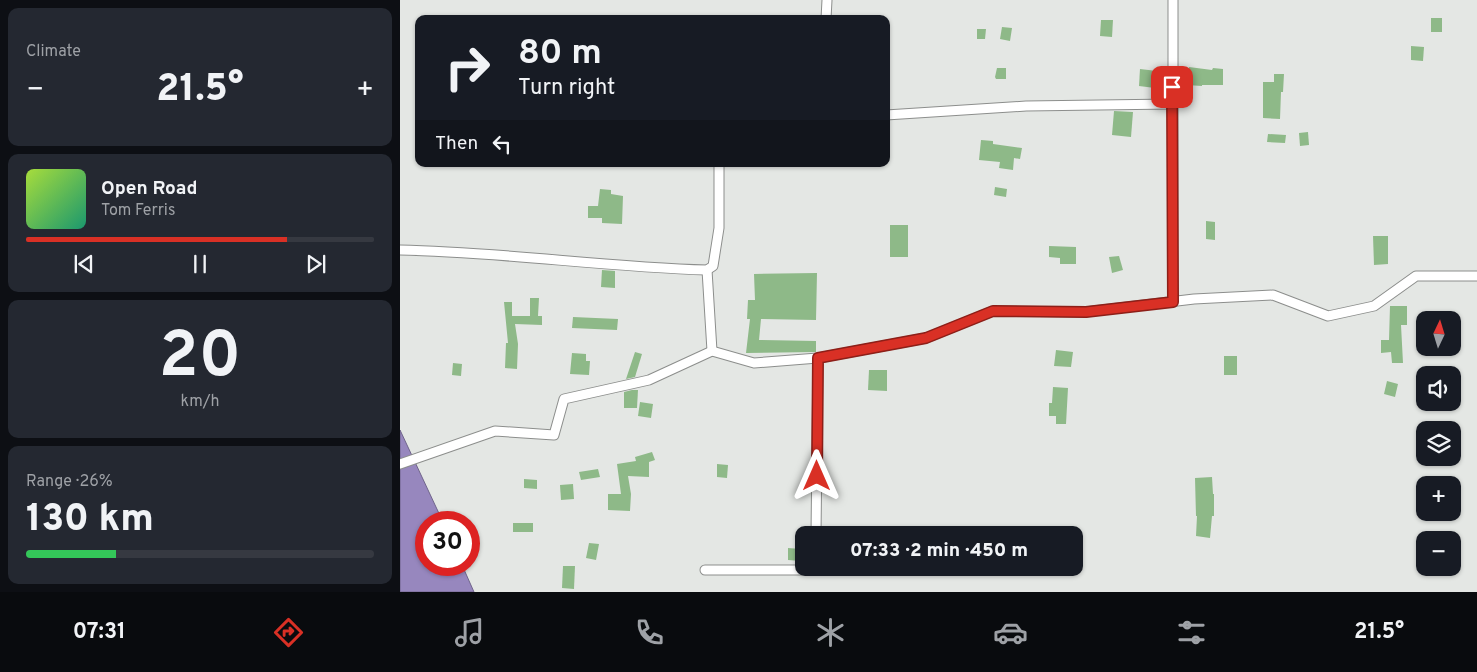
<!DOCTYPE html>
<meta charset="utf-8">
<style>
body{margin:0;font-family:Overpass,sans-serif;background:#242831;color:#f1f3f6;height:100vh;display:flex;flex-direction:column;font-size:19px;white-space:nowrap}
*{box-sizing:border-box;margin:0}
p{font-size:16px;color:#9ea1a6}
.icon{flex:none;width:28px;height:28px;fill:none;stroke:currentColor;stroke-width:2;stroke-linecap:round;stroke-linejoin:round}
.map{position:relative;flex:1;overflow:hidden}
.details{display:flex;flex-direction:column;gap:8px;padding:8px;background:#0d0f14;width:400px}
.details>*{flex:none}
.guide{position:absolute;left:15px;top:15px;width:475px;height:152px;border-radius:10px;box-shadow:0 1px 4px #0004;background:#171b24;color:#f1f3f6;overflow:hidden}
.needle{width:32px;rotate:4deg}
.buttons{position:absolute;left:1016px;top:311px;display:grid;gap:10px}
.buttons a{display:grid;place-items:center;width:45px;height:45px;border-radius:10px;background:#171b24;box-shadow:0 1px 4px #0004;font-size:25px}
.speed{position:absolute;left:15px;top:511px;display:flex;gap:10px;font-size:25px;font-weight:700;text-align:center}
.speed>*{display:grid;place-content:center;width:65px;height:65px;border-radius:50%;background:#171b24;box-shadow:0 1px 4px #0004;line-height:1}
.speed .limit{border:8px solid #d22;background:#fff;color:#111}
.pin{position:absolute;display:grid;place-items:center;width:42px;height:42px;color:#fff;margin:-21px;border-radius:10px;box-shadow:0 2px 8px #0006}
.me{position:absolute;width:55px;margin:-28px;rotate:0deg;stroke-linejoin:round;filter:drop-shadow(0 0 4px #0008)}
.turn{display:flex;align-items:center;gap:18px;height:105px;padding:0 20px;font-size:22px}
.turn .icon{width:65px;height:65px;stroke-width:2.5}
.turn b{display:block;font-size:35px;line-height:42px}
.then{display:flex;align-items:center;height:48px;padding:0 20px;background:#0003;gap:10px;font-size:19px}
.big{font-size:38px;font-weight:800;line-height:1.1}
.details .tile{flex:1;display:flex;flex-direction:column;justify-content:center;gap:8px;min-width:0;padding:0 18px;border-radius:10px;background:#242831}
.details .dial{align-items:center;gap:0}
.dial b{font-size:65px;line-height:1}
.song{display:flex;align-items:center;gap:15px}
.cover{width:60px;height:60px;border-radius:8px;background:linear-gradient(135deg,hsl(80 70% 55%),hsl(160 70% 35%))}
.played{height:5px;border-radius:2px;background:linear-gradient(90deg,#d93025 75%,#363941 75%)}
.keys{display:flex;justify-content:space-around;direction:ltr}
.heat{display:flex;justify-content:space-between;align-items:center;font-size:28px;direction:ltr}
.charge{height:8px;border-radius:4px;background:linear-gradient(90deg,#34c759 26%,#363941 0)}
.trip{position:absolute;left:395px;top:526px;width:288px;height:50px;border-radius:10px;background:#171b24;box-shadow:0 1px 4px #0004;font-weight:800;line-height:50px;text-align:center}
.menu{display:flex;height:80px;justify-content:space-around;align-items:center;background:#090b0e;color:#9ea1a6}
.menu .icon{width:35px;height:35px}
.menu .selected{color:#d93025}
.menu b{font-size:22px;color:#f1f3f6}
main{display:flex;flex:1;min-height:0}
.map>svg:first-child{display:block}
</style>
<main>
<section class="details">
<div class="tile"><p>Climate</p>
<div class="heat"><a>−</a><b class="big">21.5°</b><a>+</a></div>
</div>
<div class="tile">
<div class="song"><i class="cover"></i><div><b>Open Road</b><p>Tom Ferris</p></div></div>
<div class="played"></div>
<div class="keys"><svg class="icon" aria-label="previous" viewBox="0 0 24 24"><path d="M18 5L8 12l10 7zM5 5v14"/></svg><svg class="icon" aria-label="pause" viewBox="0 0 24 24"><path d="M8 5v14M16 5v14"/></svg><svg class="icon" aria-label="next" viewBox="0 0 24 24"><path d="M6 5l10 7-10 7zM19 5v14"/></svg></div>
</div>
<div class="tile dial"><b>20</b><p>km/h</p></div>
<div class="tile"><p>Range · 26%</p><b class="big">130 km</b><div class="charge"></div></div>
</section>
<div class="map">
<svg width="1077" height="592" viewBox="0 0 1077 592">
<rect width="100%" height="100%" fill="#e4e7e4"/>
<path fill="#9787be" stroke="#70658b" d="M0 430 43 522H26V565H62L74 592H0Z"/>
<g fill="#8eb988">
<rect x="1031" y="18" width="11" height="14"/>
<path d="M701 20H713L712 37 700 36Z"/>
<path d="M602 27 612 28 610 41 600 39Z"/>
<path d="M577 29H586L585 39H577Z"/>
<path d="M1011 46 1024 47 1023 61 1011 60Z"/>
<path d="M789 67 812 70 813 68 823 69V85H802V86L787 85Z"/>
<path d="M597 68H606V79H596L595 77Z"/>
<path d="M740 69 757 71 755 88 739 86Z"/>
<path d="M874 74H884L883 92H881L880 119 863 118V82H874Z"/>
<path d="M714 111 733 112 731 137 712 135Z"/>
<path d="M908 132 909 145 900 146 899 133Z"/>
<path d="M868 134 886 135 885 143 867 142Z"/>
<path d="M581 140 593 141V144L622 148 620 159 614 158 613 170 599 168 600 162 579 160Z"/>
<path d="M595 187 607 189 606 197 594 195Z"/>
<path d="M200 189 211 190V194L223 196 222 224 202 223V218H188V206H198Z"/>
<path d="M806 221 815 222V240L806 239Z"/>
<rect x="490" y="225" width="18" height="32"/>
<path d="M973 236H988V264L974 265Z"/>
<path d="M649 246 676 247V264H660V258L649 257Z"/>
<path d="M719 256 723 270 712 273 709 257Z"/>
<path d="M202 270 215 271V288L201 287Z"/>
<path d="M417 273 416 320 361 319 359 340 416 341V352L346 353 350 319H347L348 300H355L354 274Z"/>
<path d="M130 298H139L138 316H142V325L115 324 118 344 117 369 105 368 106 343H108L104 302H112V316H130Z"/>
<path d="M990 306H1007V325H1001L1003 363H992L991 352 981 353V340H989Z"/>
<path d="M173 317 218 319 217 330 172 328Z"/>
<path d="M656 350 673 352 671 367 654 366Z"/>
<path d="M235 352 242 354 235 377 226 379Z"/>
<path d="M172 353 186 354V361H190L189 375 170 374Z"/>
<rect x="824" y="356" width="13" height="19"/>
<path d="M53 363 62 364 61 376 52 375Z"/>
<path d="M469 370H487V391L468 390Z"/>
<path d="M987 381 998 384 995 397 984 394Z"/>
<path d="M653 387 668 388 666 424H656V416H649V403H652Z"/>
<path d="M232 390H238L237 408H224V392Z"/>
<path d="M240 402 253 404 251 418 238 416Z"/>
<path d="M252 452 255 460 249 462V477L228 476 231 494 230 511 208 510V494H221L217 464 236 461 235 457Z"/>
<path d="M317 464 328 465 327 478 317 477Z"/>
<path d="M198 469 200 477 181 480 179 472Z"/>
<path d="M812 477 813 494H814V516H812L810 538 796 536 797 516H796L795 478Z"/>
<path d="M124 479 137 480V489L124 488Z"/>
<path d="M173 484 174 499 161 500 160 485Z"/>
<rect x="113" y="523" width="20" height="9"/>
<path d="M189 543 199 544 196 560 186 558Z"/>
<path d="M388 548 401 549V561L388 560Z"/>
<path d="M163 566H175L174 589 162 588Z"/>
</g>
<g fill="none" stroke-linecap="round" stroke-linejoin="round">
<defs>
<g id="street">
<path d="M426 19 427 0"/>
<path d="M486 115 626 106 772 104"/>
<path d="M0 250C103 252 204 267 307 270L313 266 319 228V164"/>
<path d="M307 270 312 351"/>
<path d="M773 302V0"/>
<path d="M0 464 95 431 154 435 164 399 249 380 312 351 354 363 418 358 526 338 593 311 685 312 794 299 873 295 928 316 974 306 1016 276H1077"/>
<path d="M416 535 418 358"/>
<path d="M305 570H403L405 568"/>
</g>
</defs>
<use href="#street" stroke="#8c8e8c" stroke-width="11"/>
<use href="#street" stroke="#fff" stroke-width="9"/>
</g>
<g fill="none" stroke-linecap="round" stroke-linejoin="round">
<defs>
<path id="route" d="M417 476 418 358 526 338 593 311 686 312 773 302 772 87"/>
</defs>
<use href="#route" stroke="#8d1f18" stroke-width="12"/>
<use href="#route" stroke="#d93025" stroke-width="9"/>
</g>
</svg>
<div class="buttons">
<a><svg class="needle" viewBox="-14 -14 28 28"><path d="M0-13l5 13h-10z" fill="#e53935"/><path d="M0 13l5-13h-10z" fill="#9ea1a6"/></svg></a>
<a><svg class="icon" aria-label="sound" viewBox="0 0 24 24"><path d="M4 9h4l5-4v14l-5-4H4zM17 9q2 3 0 6"/></svg></a>
<a><svg class="icon" aria-label="layers" viewBox="0 0 24 24"><path d="M12 4l9 5-9 5-9-5zM3 14l9 5 9-5"/></svg></a>
<a>+</a>
<a>−</a>
</div>
<div class="speed"><div class="limit">30</div></div>
<div class="pin" style="left:772px;top:87px;background:#d93025"><svg class="icon" aria-label="arrive" viewBox="0 0 24 24"><path d="M6 21V4h12l-3 4 3 4H6"/></svg></div>
<svg class="me" style="left:417px;top:476px" viewBox="-20 -20 40 40"><path d="M0-17L14 15 0 8-14 15z" fill="#d93025" stroke="#fff" stroke-width="4"/></svg>
<div class="trip">07:33 · 2 min · 450 m</div>
<div class="guide">
<div class="turn"><svg class="icon" aria-label="right" viewBox="0 0 24 24"><path d="M7 20v-9h11M14 6l5 5-5 5"/></svg><div><b>80 m</b>Turn right</div></div>
<div class="then">Then<svg class="icon" aria-label="left" viewBox="0 0 24 24"><path d="M17 20v-9H6M10 6l-5 5 5 5"/></svg></div>
</div>
</div>
</main>
<nav class="menu">
<b>07:31</b>
<svg class="icon selected" aria-label="directions" viewBox="0 0 24 24"><path d="M12 3l9 9-9 9-9-9zM9 14v-3h6M13 9l2 2-2 2"/></svg>
<svg class="icon" aria-label="music" viewBox="0 0 24 24"><path d="M9 18V5l10-2v13"/><circle cx="6" cy="18" r="3"/><circle cx="16" cy="16" r="3"/></svg>
<svg class="icon" aria-label="phone" viewBox="0 0 24 24"><path d="M5 4h4l2 5-3 2q2 4 5 5l2-3 5 2v4C11 20 4 13 5 4z"/></svg>
<svg class="icon" aria-label="climate" viewBox="0 0 24 24"><path d="M12 3v18M4 7l16 10M4 17L20 7"/></svg>
<svg class="icon" aria-label="car" viewBox="0 0 24 24"><path d="M5 17H2v-5l4-1 3-4h7l3 4 3 1v5h-3M9 17h6M6 11h13"/><circle cx="7" cy="17" r="2"/><circle cx="17" cy="17" r="2"/></svg>
<svg class="icon" aria-label="filters" viewBox="0 0 24 24"><path d="M4 7h16M4 17h16"/><circle cx="9" cy="7" r="2"/><circle cx="15" cy="17" r="2"/></svg>
<b>21.5°</b>
</nav>
